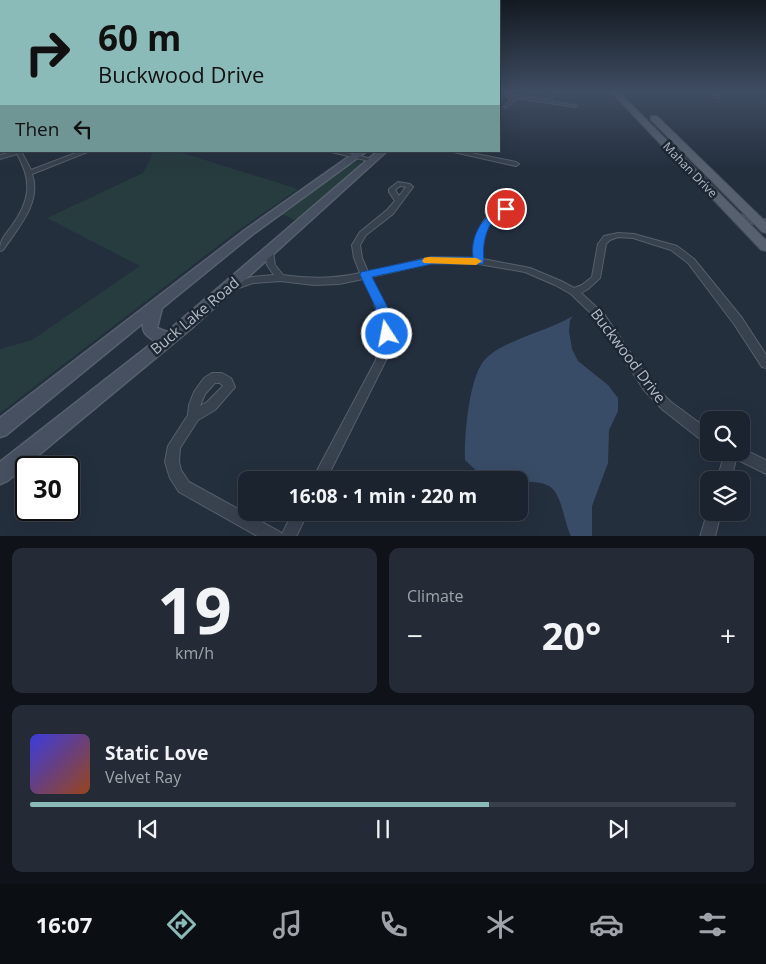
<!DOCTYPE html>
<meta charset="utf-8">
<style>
body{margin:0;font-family:"Open Sans",sans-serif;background:#242b36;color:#f1f3f6;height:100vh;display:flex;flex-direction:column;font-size:19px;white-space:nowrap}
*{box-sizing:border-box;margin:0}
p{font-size:16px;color:#a0a4aa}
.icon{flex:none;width:28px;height:28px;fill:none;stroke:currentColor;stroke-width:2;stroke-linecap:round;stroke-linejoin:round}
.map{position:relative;height:536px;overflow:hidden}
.side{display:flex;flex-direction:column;gap:12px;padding:12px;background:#0f1319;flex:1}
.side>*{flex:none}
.banner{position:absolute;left:0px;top:0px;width:500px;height:152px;box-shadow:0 5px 20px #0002,0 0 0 1px #39404a;background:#8bbbb9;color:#111;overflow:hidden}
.fabs{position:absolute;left:700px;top:411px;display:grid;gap:10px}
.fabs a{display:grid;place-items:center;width:50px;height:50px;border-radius:10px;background:#1b232e;box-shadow:0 5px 20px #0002,0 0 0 1px #39404a;font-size:25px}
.speed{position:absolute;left:15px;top:456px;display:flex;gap:10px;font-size:25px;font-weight:700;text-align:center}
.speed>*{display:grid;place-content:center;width:65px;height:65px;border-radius:50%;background:#1b232e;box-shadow:0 5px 20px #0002,0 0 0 1px #39404a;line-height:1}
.speed .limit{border:2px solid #111;border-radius:8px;background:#fff;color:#111}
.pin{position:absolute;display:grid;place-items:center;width:42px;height:42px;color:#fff;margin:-21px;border:2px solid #fff;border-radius:50%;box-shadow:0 1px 5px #0007}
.me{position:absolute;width:55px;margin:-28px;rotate:349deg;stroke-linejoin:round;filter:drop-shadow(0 0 4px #0008)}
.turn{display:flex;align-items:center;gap:18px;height:105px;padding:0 15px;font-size:22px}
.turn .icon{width:65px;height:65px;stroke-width:2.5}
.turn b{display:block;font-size:35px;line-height:42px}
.then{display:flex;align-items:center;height:48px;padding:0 15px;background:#0003;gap:10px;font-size:19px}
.big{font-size:38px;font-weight:700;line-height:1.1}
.side .card{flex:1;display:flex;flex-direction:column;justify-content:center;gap:8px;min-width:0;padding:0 18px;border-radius:10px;background:#242b36}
.side .dial{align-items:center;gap:0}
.dial b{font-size:65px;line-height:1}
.song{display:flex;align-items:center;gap:15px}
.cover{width:60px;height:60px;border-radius:8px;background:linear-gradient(135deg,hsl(240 70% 55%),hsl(20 70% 35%))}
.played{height:5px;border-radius:2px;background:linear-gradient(90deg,#8bbbb9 65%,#39404a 65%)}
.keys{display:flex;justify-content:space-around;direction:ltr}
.heat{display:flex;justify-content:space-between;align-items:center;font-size:28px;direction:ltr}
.side .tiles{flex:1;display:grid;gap:12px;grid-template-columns:1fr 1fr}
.card:last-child{grid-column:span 2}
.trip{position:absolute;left:238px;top:471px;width:290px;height:50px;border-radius:10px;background:#1b232e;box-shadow:0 5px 20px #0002,0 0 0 1px #39404a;font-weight:700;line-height:50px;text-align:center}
.tabs{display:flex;height:80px;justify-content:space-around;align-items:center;background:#0b0e12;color:#a0a4aa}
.tabs .icon{width:35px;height:35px}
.tabs .active{color:#8bbbb9}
.tabs b{font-size:22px;color:#f1f3f6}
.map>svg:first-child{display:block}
</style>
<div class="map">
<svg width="766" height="537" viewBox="0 0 766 537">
<rect width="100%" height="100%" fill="#242f3e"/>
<g fill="#263c3f">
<path d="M154 151H176L298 189 236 232 0 413V349L32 340 140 266 47 218 143 173Z"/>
<path d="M361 160V165C338 182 319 203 298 222L287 216 280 215 346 167Z"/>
</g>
<path fill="#394c67" d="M573 316 570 320 569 331 572 349 578 361 608 385 618 398V411L609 430 608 463 592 506V536H571C564 522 563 501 553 489 541 477 509 484 494 479 482 476 474 469 465 460 464 437 469 380 483 362 487 356 496 350 502 347 525 335 550 329 573 316Z"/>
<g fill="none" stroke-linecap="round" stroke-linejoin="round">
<defs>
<g id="street">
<path d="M553 92H557L551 101 577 106 575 107 517 98 506 108 504 107 512 97 499 95V93L547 100Z"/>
<path d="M714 92H718L719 98H715Z"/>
<path d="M1 125V129L0 130V126Z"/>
<path d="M0 137 1 138V142L0 141Z"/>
<path d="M15 151H21L31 170 81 151H90L32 174C42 202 18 228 3 250L0 251C0 239 5 235 11 227 30 201 33 182 17 154L0 159V155Z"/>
<path d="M327 151H340L376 160 373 162Z"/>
<path d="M449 151H462L516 162 519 164 516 166Z"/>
<path d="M398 182 410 184 413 187 393 214 366 235 360 245 362 258 368 272 432 257 474 258C474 243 477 228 487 217L485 212 487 204 498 200 507 202 510 209C506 213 501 215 496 218 483 226 482 245 483 259L530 268 561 281 574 288 582 285 592 277 598 244 604 236 618 233 634 234 677 246 694 259 742 318 766 355V368L762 367 734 324 688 263 671 250 633 238 618 237 610 240 606 244 600 278 588 289 581 293 604 314 652 384 671 402 709 430V444L704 442 663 410 644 390 598 320 571 294 555 285 525 272 479 264 432 263 371 277 382 300 389 318 390 336 386 360 326 480H312L376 360 380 336 379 318 373 300 363 279 339 284 314 285 280 281 253 283 230 291 225 288 227 286 252 277 274 275 267 265 265 252 269 249 273 252 275 265 283 275C311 279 332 279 360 273L354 258 352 245 360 232 387 210 395 201 389 192V189ZM400 186 406 187 399 196 395 190ZM498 204 501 205 502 209 493 213 494 205Z"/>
<path d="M212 373H222L231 378 235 387 215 410 198 420 180 448 179 462 181 470 189 482 280 532 282 534 293 512H308L296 537H259L179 492 170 478 165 462 168 446 188 415 189 405 194 392 204 378ZM215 383H220L223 386 207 402 200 406 205 394Z"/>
<path d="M741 448 766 460V474L736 459 731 480H717L725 452H741Z"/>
<path d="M709 507V512H721L715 537H700Z"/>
</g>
<g id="secondary">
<path d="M357 151H367L253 234 162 308 157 328 167 332 378 151H387L194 326 7 481 0 484V462L155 341C147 336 142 333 143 323L6 435 0 437V418L245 230Z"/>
<path d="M737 214 766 220V226L733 219 732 217 733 215Z"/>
</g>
<g id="primary">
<path d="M611 92H619L766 240V251L761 250Z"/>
<path d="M651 116H657L766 222V233L762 232 651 120Z"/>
</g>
</defs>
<use href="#street" stroke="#565f6c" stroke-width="2"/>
<use href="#secondary" stroke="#565f6c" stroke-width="3"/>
<use href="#primary" stroke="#414a57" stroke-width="2"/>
<use href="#street" fill="#38414e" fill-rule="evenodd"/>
<use href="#secondary" fill="#465061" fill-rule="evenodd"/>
<use href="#primary" fill="#56606e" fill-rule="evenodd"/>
</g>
<linearGradient id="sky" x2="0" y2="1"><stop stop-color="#141a22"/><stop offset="0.55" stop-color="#3f4d63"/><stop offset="1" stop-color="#3f4d63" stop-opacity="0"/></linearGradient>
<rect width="766" height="167" fill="url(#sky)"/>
<path fill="#1a73e8" stroke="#114b97" d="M506 206 511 209C506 213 501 215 496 218 485 227 482 248 484 261L483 264H432L372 277 387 306 393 334 391 337H382L375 306 360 275 361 272 432 257H473C470 235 484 212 506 206Z"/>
<path fill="#f59e0b" d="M428 257 476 258 482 261 476 265 424 263 422 261 424 258Z"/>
<g text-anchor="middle" stroke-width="5" stroke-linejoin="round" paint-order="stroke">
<g font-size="12" fill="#b4bcc9" stroke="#1d2633">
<text transform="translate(690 170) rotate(46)" y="4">Mahan Drive</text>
</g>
<g font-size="15" fill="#b4bcc9" stroke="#1d2633">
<text transform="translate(195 316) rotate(-40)" y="5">Buck Lake Road</text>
<text transform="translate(628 356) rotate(53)" y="5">Buckwood Drive</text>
</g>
</g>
</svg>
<div class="fabs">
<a><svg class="icon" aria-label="search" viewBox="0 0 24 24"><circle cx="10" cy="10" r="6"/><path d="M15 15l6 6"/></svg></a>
<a><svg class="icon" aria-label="layers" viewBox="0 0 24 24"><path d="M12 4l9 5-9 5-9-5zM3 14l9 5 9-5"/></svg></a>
</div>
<div class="speed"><div class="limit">30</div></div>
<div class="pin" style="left:506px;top:209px;background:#d93025"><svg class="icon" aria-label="arrive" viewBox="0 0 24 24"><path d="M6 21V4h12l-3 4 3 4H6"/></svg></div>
<svg class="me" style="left:387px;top:334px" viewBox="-20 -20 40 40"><circle r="17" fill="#1a73e8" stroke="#fff" stroke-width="3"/><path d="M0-11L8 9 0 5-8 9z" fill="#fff"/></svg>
<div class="trip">16:08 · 1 min · 220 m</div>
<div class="banner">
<div class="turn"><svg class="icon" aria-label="right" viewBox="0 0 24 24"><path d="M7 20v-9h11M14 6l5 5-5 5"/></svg><div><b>60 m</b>Buckwood Drive</div></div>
<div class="then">Then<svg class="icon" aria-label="left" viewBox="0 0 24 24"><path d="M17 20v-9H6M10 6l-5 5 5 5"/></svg></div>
</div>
</div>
<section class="side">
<div class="tiles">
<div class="card dial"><b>19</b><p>km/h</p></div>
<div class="card"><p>Climate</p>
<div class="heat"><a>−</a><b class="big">20°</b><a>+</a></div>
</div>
<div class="card">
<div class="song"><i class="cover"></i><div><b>Static Love</b><p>Velvet Ray</p></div></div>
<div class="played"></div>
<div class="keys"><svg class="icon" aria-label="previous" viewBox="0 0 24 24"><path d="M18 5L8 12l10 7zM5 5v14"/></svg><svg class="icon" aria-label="pause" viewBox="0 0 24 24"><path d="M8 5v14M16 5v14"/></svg><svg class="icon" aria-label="next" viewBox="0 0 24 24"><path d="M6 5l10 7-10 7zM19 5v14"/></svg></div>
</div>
</div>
</section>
<nav class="tabs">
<b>16:07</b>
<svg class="icon active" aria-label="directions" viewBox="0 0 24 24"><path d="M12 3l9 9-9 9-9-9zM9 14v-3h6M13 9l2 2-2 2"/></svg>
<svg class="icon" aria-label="music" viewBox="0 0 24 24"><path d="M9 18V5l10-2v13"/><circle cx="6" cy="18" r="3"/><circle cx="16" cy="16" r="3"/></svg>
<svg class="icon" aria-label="phone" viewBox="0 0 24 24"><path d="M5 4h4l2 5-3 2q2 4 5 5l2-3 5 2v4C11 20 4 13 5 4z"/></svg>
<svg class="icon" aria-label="climate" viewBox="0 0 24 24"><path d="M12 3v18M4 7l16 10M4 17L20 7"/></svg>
<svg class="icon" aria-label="car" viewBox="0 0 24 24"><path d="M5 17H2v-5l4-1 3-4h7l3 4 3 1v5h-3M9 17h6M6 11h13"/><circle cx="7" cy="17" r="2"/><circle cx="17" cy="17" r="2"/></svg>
<svg class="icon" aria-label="filters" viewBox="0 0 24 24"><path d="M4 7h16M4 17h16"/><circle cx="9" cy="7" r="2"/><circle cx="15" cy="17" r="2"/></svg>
</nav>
